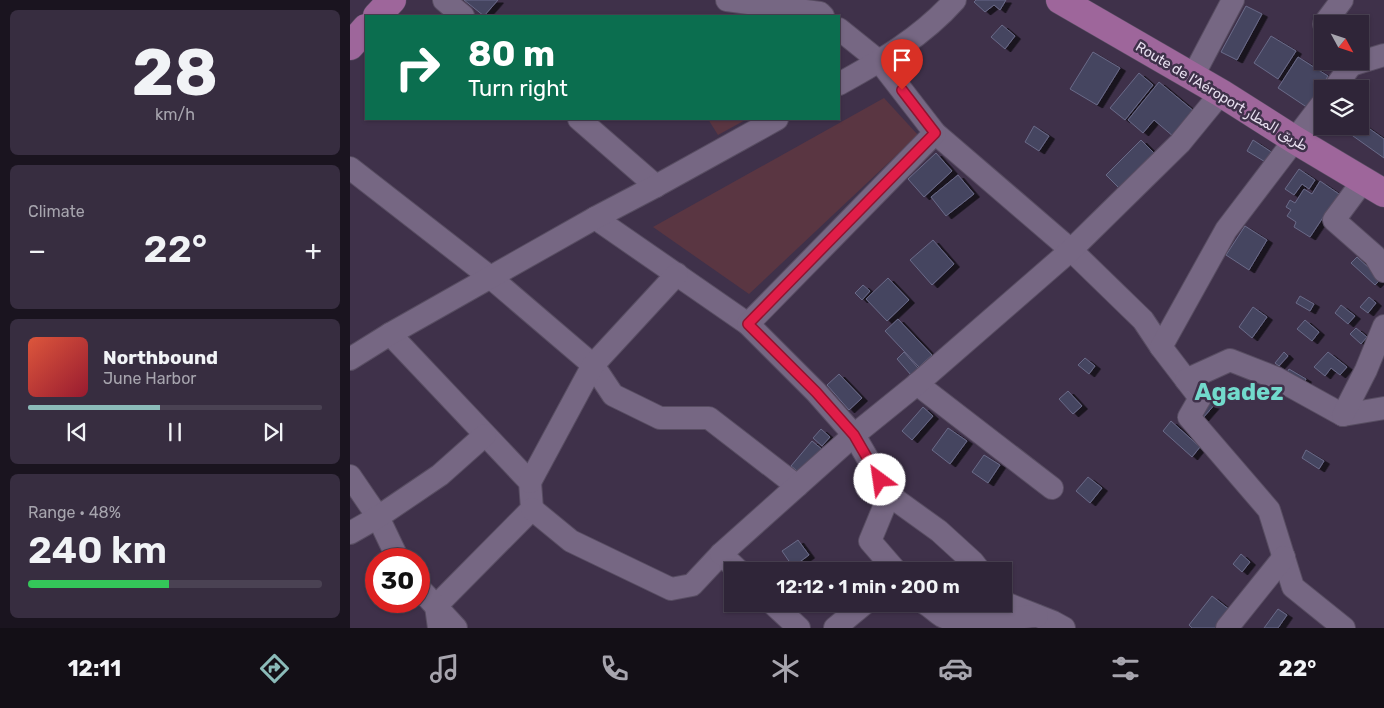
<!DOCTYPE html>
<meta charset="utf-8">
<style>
body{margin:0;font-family:Rubik,"Noto Sans Arabic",sans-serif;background:#372d40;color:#f1f3f6;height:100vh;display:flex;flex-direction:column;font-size:19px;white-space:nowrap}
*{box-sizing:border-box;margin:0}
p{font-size:16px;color:#a7a5ae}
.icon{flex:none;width:28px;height:28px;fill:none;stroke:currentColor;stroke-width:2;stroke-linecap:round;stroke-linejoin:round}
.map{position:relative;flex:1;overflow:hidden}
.side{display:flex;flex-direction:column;gap:10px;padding:10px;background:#1a141f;width:350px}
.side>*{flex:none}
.banner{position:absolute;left:15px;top:15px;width:475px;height:105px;border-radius:0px;box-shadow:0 1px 4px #0004,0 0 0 1px #4a4253;background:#0b6e4f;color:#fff;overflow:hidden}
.needle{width:32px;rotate:130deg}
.buttons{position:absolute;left:964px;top:15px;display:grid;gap:10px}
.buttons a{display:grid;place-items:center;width:55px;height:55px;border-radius:0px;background:#2f2538;box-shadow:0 1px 4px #0004,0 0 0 1px #4a4253;font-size:25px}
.speed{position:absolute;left:15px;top:548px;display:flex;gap:10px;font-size:25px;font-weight:700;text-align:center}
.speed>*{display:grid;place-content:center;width:65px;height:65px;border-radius:50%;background:#2f2538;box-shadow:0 1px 4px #0004,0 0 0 1px #4a4253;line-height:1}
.speed .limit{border:8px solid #d22;background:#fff;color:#111}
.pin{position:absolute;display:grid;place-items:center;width:42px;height:42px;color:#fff;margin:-51px -21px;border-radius:50% 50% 50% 0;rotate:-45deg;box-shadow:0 0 5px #0007}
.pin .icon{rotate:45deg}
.me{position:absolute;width:55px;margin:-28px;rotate:329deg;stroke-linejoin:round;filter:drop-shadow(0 0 4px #0008)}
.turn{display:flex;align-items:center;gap:18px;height:105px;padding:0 20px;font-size:22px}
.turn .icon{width:65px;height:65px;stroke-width:2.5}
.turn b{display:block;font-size:35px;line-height:42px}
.big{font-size:38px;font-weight:600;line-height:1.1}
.side .tile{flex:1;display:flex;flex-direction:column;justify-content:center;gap:8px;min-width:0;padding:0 18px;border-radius:8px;background:#372d40}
.side .dial{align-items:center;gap:0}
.dial b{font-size:65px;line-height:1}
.song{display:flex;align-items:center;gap:15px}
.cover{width:60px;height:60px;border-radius:8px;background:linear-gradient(135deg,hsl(10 70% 55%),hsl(350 70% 35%))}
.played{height:5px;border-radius:2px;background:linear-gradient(90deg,#8bbbb9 45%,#4a4253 45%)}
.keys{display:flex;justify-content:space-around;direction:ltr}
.heat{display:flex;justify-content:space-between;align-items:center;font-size:28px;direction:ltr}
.charge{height:8px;border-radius:4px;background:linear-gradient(90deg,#34c759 48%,#4a4253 0)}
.trip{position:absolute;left:374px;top:562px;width:288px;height:50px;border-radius:0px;background:#2f2538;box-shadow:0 1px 4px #0004,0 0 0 1px #4a4253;font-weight:600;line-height:50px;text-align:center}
.tabs{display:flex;height:80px;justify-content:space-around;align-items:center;background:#130f16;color:#a7a5ae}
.tabs .icon{width:35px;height:35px}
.tabs .on{color:#8bbbb9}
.tabs b{font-size:22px;color:#f1f3f6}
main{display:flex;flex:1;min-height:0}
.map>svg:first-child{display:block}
</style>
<main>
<section class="side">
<div class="tile dial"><b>28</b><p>km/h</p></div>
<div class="tile"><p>Climate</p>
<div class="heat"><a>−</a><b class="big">22°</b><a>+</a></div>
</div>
<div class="tile">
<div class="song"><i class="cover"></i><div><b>Northbound</b><p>June Harbor</p></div></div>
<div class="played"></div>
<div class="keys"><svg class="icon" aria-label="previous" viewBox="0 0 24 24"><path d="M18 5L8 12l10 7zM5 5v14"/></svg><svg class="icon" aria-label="pause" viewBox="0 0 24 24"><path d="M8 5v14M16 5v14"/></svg><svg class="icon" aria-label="next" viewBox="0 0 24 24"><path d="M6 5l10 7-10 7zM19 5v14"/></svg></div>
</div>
<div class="tile"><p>Range · 48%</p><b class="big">240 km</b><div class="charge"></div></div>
</section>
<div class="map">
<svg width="1034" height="628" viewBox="0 0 1034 628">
<defs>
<filter id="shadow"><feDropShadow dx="5.5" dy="3" stdDeviation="0" flood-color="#0009"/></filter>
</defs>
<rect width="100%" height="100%" fill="#3f314a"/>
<g fill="#5a3642">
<path d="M534 98 568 135 399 294 303 227Z"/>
<path d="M358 119H397L368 135Z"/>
</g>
<g fill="#454561" stroke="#6a6a88" filter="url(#shadow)">
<path d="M114 0H148L134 16Z"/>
<path d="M626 0H656L650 10 644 5 635 12 624 2Z"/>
<path d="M896 6 912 14 887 60 871 52Z"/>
<path d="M652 25 665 36 655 49 641 37Z"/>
<path d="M921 36 946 51 928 79 904 63Z"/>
<path d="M743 52 770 68 747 105 720 89Z"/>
<path d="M948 57 978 76 958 108 928 88Z"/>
<path d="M789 73 803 85 775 120 760 108Z"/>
<path d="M809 82 845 112 824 137 804 120 793 133 778 120Z"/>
<path d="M1010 122 1034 139V158L989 126H1010Z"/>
<path d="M684 126 699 136 689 151 675 142Z"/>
<path d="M791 140 808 157 773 192 756 175Z"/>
<path d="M903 140 923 153 917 163 897 151Z"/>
<path d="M586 153 602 171 574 197 558 179Z"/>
<path d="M949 169 965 180 959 189 952 184 944 195 935 189Z"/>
<path d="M608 175 624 194 596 216 581 197Z"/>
<path d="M970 181 992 196 978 210 960 237 944 227 946 222 937 216 941 210 936 207 940 200 945 203 954 189 962 194Z"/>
<path d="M895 226 917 240 899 270 876 255Z"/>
<path d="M583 240 604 264 582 285 560 260Z"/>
<path d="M1007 257 1031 279 1025 285 1001 263Z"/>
<path d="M538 278 559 300 537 321 516 299Z"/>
<path d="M513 285 520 291 512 300 505 293Z"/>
<path d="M950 296 964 304 960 311 946 303Z"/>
<path d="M1019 297 1026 303 1018 313 1010 307Z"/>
<path d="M991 305 1005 316 998 324 985 313Z"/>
<path d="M903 307 917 317 902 338 889 327Z"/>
<path d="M548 319 582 355 569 367 535 331Z"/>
<path d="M955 320 969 332 962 341 947 329Z"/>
<path d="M1006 328 1017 337 1011 344 1000 334Z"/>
<path d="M554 352 568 368 561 375 547 359Z"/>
<path d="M934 352 938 356 929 366 925 363Z"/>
<path d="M978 352 997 367 990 375 981 368 975 376 964 367Z"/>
<path d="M735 358 745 366 739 374 728 365Z"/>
<path d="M939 369 956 379 951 388 934 378Z"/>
<path d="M489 374 512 398 499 410 477 385Z"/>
<path d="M718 391 732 406 723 414 709 399Z"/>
<path d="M859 397 866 403 853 418 845 411Z"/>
<path d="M573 407 583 416 562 440 552 431Z"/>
<path d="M821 421 850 447 842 457 813 431Z"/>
<path d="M598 428 617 441 600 464 582 450Z"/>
<path d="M471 429 480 437 472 446 463 438Z"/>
<path d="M462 441 473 450 452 475 441 466Z"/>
<path d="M956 450 974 461 969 469 952 458Z"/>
<path d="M634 455 650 465 638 483 622 472Z"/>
<path d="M738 477 752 488 740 503 726 491Z"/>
<path d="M448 540 459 555 443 567 432 551Z"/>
<path d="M891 554 900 562 892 572 883 564Z"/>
<path d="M862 596 885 614 874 628H842L839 625Z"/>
<path d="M928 609 937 615 928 628H914Z"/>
</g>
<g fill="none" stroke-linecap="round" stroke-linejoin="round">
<defs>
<g id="minor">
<path d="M94 0 113 16"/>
<path d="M377 0 470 13 473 16"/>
<path d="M974 24 992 0"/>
<path d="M489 29 530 62 585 133 721 250 793 320 811 347"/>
<path d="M1001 65 1034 55"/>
<path d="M843 76 883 0"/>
<path d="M489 84C531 61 573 36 605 0"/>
<path d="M984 89 1001 65 997 61"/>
<path d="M972 104 876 230 811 347 850 398 839 417 919 510 943 587 994 628"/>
<path d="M229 119 306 186"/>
<path d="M0 168 140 277 243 365 263 395 310 418H359L447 486"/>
<path d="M1013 181 984 220 1025 256 1034 271"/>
<path d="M245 218 398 324 466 392 504 435 539 495 589 531 623 562 630 571"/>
<path d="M398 324 585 133"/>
<path d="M40 334 180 482 182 509 86 606 89 628"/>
<path d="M0 359 40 334 245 218 306 186 427 119"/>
<path d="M836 380 880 360 926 378 993 415 1034 408"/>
<path d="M567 384 702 488"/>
<path d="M993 415 1016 370 1034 326"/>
<path d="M0 476 28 517 48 559"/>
<path d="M180 482 243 365 327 274"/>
<path d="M539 495 520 541 546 571"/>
<path d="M182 509 221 541 321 589 342 585 371 554 389 571"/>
<path d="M0 533 28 517 90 475 135 435"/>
<path d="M371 554 504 435 567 384 721 250 830 143 871 93"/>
<path d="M69 588 106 628"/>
<path d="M652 600 655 603 703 622 714 628"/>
<path d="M423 604 449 628"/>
<path d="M576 604C581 607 587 613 592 616 616 628 660 617 687 616"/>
<path d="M485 628 514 604"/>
<path d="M877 628 934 557"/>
</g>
<g id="major">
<path d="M710 0 871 93 945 140 1034 193"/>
<path d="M27 16 42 0"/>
<path d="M0 46 16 28"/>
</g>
</defs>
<use href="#minor" stroke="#584d62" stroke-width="24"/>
<use href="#major" stroke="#584d62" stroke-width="29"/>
<use href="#minor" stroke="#766783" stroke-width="22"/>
<use href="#major" stroke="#9e669b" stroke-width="28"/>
</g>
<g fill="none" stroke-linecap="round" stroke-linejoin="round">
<defs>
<path id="route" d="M530 480 504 435 466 392 398 324 585 133 552 90"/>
</defs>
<use href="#route" stroke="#92132f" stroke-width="12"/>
<use href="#route" stroke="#e11d48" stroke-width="9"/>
</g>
<g text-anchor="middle" stroke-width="5" stroke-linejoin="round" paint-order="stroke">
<g font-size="14" fill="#e8e0f0" stroke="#3f314a">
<text transform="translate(872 96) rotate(31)" y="5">Route de l'Aéroport طريق المطار</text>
</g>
<g font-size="24" font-weight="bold" fill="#72dacc" stroke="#3f314a">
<text x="889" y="400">Agadez</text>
</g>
</g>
</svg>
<div class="buttons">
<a><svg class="needle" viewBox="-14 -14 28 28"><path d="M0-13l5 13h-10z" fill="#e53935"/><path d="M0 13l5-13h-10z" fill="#a7a5ae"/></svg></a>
<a><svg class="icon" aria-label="layers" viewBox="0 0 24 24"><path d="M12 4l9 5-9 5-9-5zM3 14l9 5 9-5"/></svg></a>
</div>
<div class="speed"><div class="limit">30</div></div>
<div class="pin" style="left:552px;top:90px;background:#d93025"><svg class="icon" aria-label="arrive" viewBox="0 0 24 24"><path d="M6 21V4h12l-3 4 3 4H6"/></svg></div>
<svg class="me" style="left:530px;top:480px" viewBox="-20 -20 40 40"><circle r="19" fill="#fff"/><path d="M0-13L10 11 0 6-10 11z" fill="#e11d48"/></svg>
<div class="trip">12:12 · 1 min · 200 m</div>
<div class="banner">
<div class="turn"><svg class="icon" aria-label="right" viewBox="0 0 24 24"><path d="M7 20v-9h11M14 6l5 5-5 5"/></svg><div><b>80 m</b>Turn right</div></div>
</div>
</div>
</main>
<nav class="tabs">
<b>12:11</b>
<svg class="icon on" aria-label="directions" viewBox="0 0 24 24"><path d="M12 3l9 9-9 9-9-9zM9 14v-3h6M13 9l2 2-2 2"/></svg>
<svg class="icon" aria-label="music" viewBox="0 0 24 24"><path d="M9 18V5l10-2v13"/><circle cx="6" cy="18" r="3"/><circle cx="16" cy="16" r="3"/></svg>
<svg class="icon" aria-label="phone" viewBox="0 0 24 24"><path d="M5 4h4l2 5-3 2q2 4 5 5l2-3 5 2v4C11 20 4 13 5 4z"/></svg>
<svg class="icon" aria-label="climate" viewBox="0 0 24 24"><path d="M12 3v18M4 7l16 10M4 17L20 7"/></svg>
<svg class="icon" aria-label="car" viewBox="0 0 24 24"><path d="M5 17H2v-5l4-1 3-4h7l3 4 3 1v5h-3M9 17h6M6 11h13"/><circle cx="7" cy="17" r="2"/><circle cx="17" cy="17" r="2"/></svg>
<svg class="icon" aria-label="filters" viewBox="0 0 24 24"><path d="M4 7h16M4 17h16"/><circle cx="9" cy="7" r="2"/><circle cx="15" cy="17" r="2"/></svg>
<b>22°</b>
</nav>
